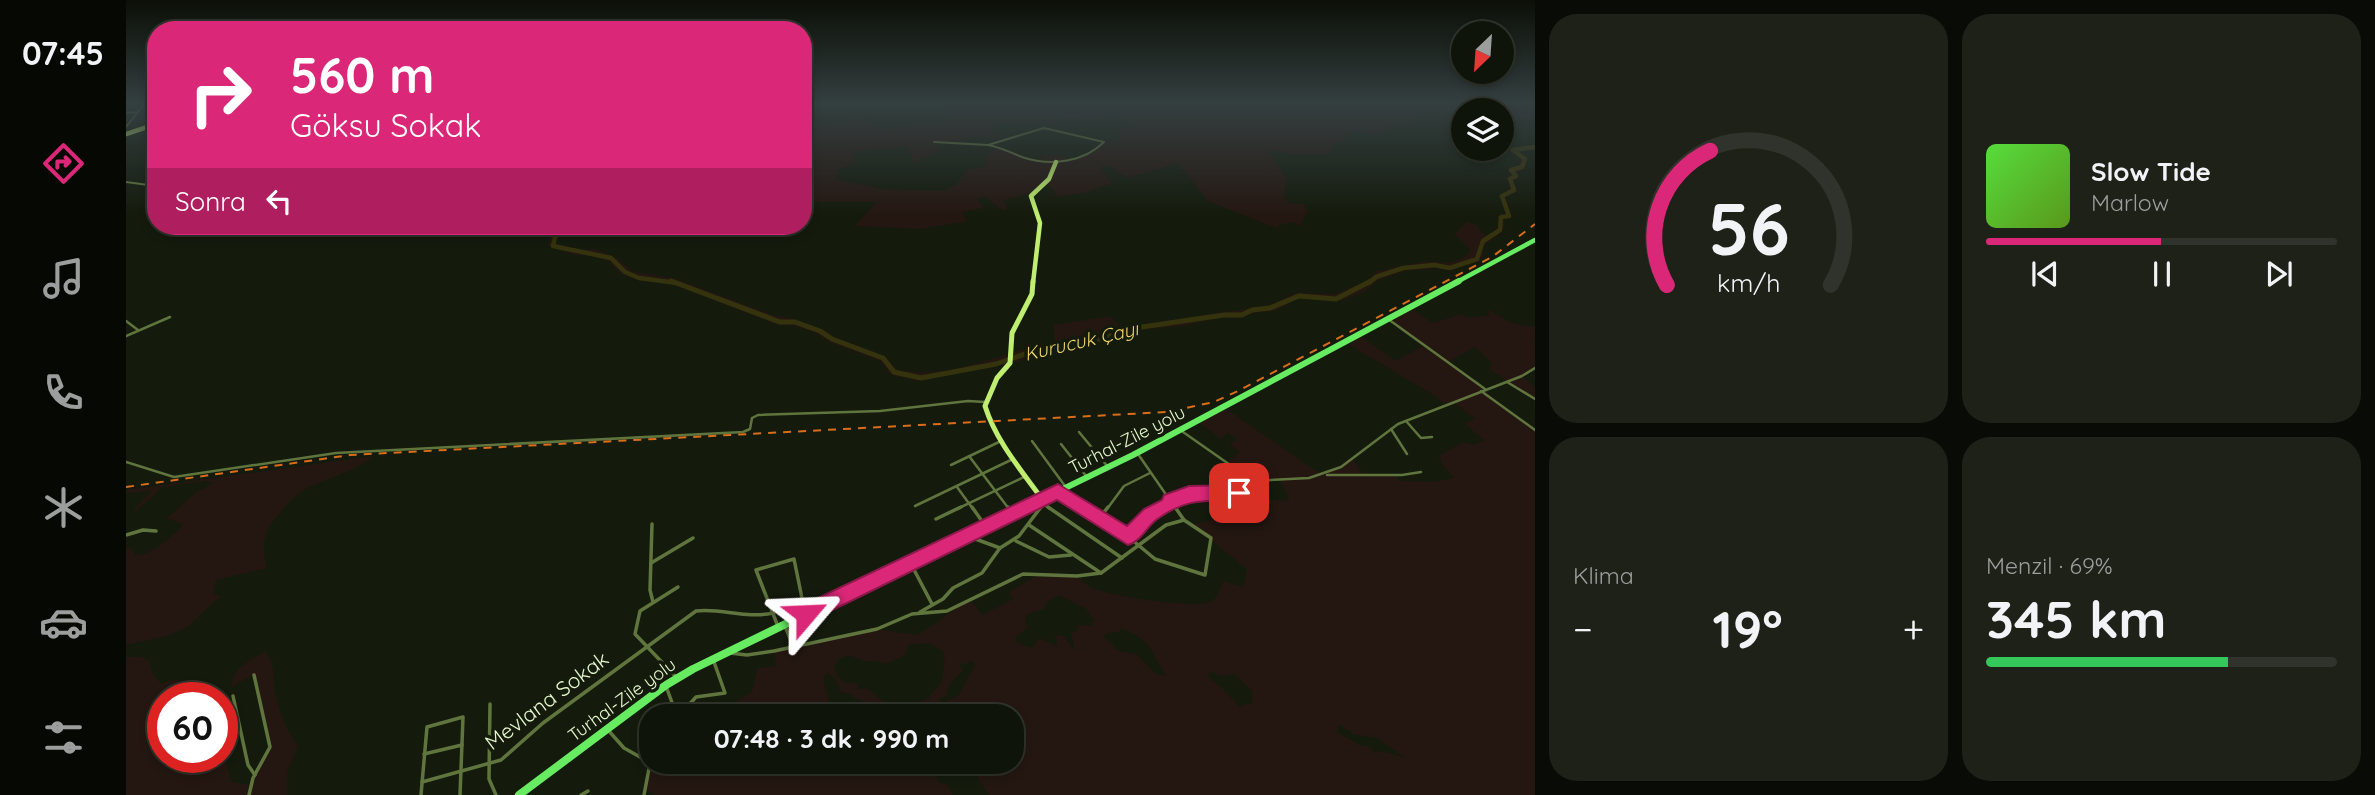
<!DOCTYPE html>
<html lang="tr">
<meta charset="utf-8">
<style>
body{margin:0;font-family:Quicksand,sans-serif;background:#1d2118;color:#f1f3f6;height:100vh;display:flex;flex-direction:column;font-size:26px;white-space:nowrap}
*{box-sizing:border-box;margin:0}
p{font-size:23px;color:#9b9e9c}
.icon{flex:none;width:38px;height:38px;fill:none;stroke:currentColor;stroke-width:2;stroke-linecap:round;stroke-linejoin:round}
.map{position:relative;flex:1;overflow:hidden}
.drawer{display:flex;flex-direction:column;gap:14px;padding:14px;background:#080b06;width:840px}
.drawer>*{flex:none}
.hud{position:absolute;left:21px;top:21px;width:665px;height:214px;border-radius:28px;box-shadow:0 4px 10px #0003,0 0 0 2px #2f332b;background:#db2777;color:#fff;overflow:hidden}
.needle{width:46px;rotate:205deg}
.fabs{position:absolute;left:1325px;top:21px;display:grid;gap:14px}
.fabs a{display:grid;place-items:center;width:63px;height:63px;border-radius:50%;background:#0f140a;box-shadow:0 4px 10px #0003,0 0 0 2px #2f332b;font-size:35px}
.speed{position:absolute;left:21px;top:682px;display:flex;gap:14px;font-size:35px;font-weight:700;text-align:center}
.speed>*{display:grid;place-content:center;width:91px;height:91px;border-radius:50%;background:#0f140a;box-shadow:0 4px 10px #0003,0 0 0 2px #2f332b;line-height:1}
.speed .limit{border:10px solid #d22;background:#fff;color:#111}
.pin{position:absolute;display:grid;place-items:center;width:60px;height:60px;color:#fff;margin:-30px;border-radius:14px;box-shadow:0 4px 10px #0006}
.me{position:absolute;width:77px;margin:-38px;rotate:64deg;stroke-linejoin:round;filter:drop-shadow(0 0 5px #0008)}
.turn{display:flex;align-items:center;gap:24px;height:147px;padding:0 28px;font-size:32px}
.turn .icon{width:91px;height:91px;stroke-width:2.5}
.turn b{display:block;font-size:49px;line-height:60px}
.then{display:flex;align-items:center;height:66px;padding:0 28px;background:#0003;gap:14px;font-size:26px}
.big{font-size:52px;font-weight:700;line-height:1.1}
.drawer .widget{flex:1;display:flex;flex-direction:column;justify-content:center;gap:10px;min-width:0;padding:0 24px;border-radius:28px;background:#1d2118}
.drawer .dial{align-items:center;gap:0}
.dial svg{height:182px;overflow:visible;fill:none;stroke:#2f332b;stroke-width:7;stroke-linecap:round;text-anchor:middle}
.dial text{fill:#f1f3f6;stroke:none}
.song{display:flex;align-items:center;gap:21px}
.cover{width:84px;height:84px;border-radius:10px;background:linear-gradient(135deg,hsl(110 70% 55%),hsl(90 70% 35%))}
.played{height:7px;border-radius:4px;background:linear-gradient(90deg,#db2777 50%,#2f332b 50%)}
.keys{display:flex;justify-content:space-around;direction:ltr}
.heat{display:flex;justify-content:space-between;align-items:center;font-size:38px;direction:ltr}
.charge{height:10px;border-radius:5px;background:linear-gradient(90deg,#34c759 69%,#2f332b 0)}
.drawer .tiles{flex:1;display:grid;gap:14px;grid-template-columns:repeat(2,1fr)}
.trip{position:absolute;left:513px;top:704px;width:385px;height:70px;border-radius:28px;background:#0f140a;box-shadow:0 4px 10px #0003,0 0 0 2px #2f332b;font-weight:700;line-height:70px;text-align:center}
main{display:flex;flex:1;min-height:0}
.menu{display:flex;flex-direction:column;width:126px;justify-content:space-around;align-items:center;background:#060804;color:#9b9e9c}
.menu .icon{width:49px;height:49px}
.menu .active{color:#db2777}
.menu b{font-size:32px;color:#f1f3f6}
.map>svg:first-child{display:block}
</style>
<main>
<nav class="menu">
<b>07:45</b>
<svg class="icon active" aria-label="directions" viewBox="0 0 24 24"><path d="M12 3l9 9-9 9-9-9zM9 14v-3h6M13 9l2 2-2 2"/></svg>
<svg class="icon" aria-label="music" viewBox="0 0 24 24"><path d="M9 18V5l10-2v13"/><circle cx="6" cy="18" r="3"/><circle cx="16" cy="16" r="3"/></svg>
<svg class="icon" aria-label="phone" viewBox="0 0 24 24"><path d="M5 4h4l2 5-3 2q2 4 5 5l2-3 5 2v4C11 20 4 13 5 4z"/></svg>
<svg class="icon" aria-label="climate" viewBox="0 0 24 24"><path d="M12 3v18M4 7l16 10M4 17L20 7"/></svg>
<svg class="icon" aria-label="car" viewBox="0 0 24 24"><path d="M5 17H2v-5l4-1 3-4h7l3 4 3 1v5h-3M9 17h6M6 11h13"/><circle cx="7" cy="17" r="2"/><circle cx="17" cy="17" r="2"/></svg>
<svg class="icon" aria-label="filters" viewBox="0 0 24 24"><path d="M4 7h16M4 17h16"/><circle cx="9" cy="7" r="2"/><circle cx="15" cy="17" r="2"/></svg>
</nav>
<div class="map">
<svg width="1409" height="795" viewBox="0 0 1409 795">
<rect width="100%" height="100%" fill="#141b0d"/>
<g fill="#241711" fill-rule="evenodd">
<path d="M817 103H1409V121L1376 113V110L1349 108 1295 115 1283 125 1264 128 1254 134 1224 130 1217 141 1207 145 1205 153 1200 154H1167L1142 150 1160 177 1158 198 1164 203 1178 204 1182 212 1173 226 1167 222 1152 225 1153 229 1082 201 1052 163 1001 178 983 165 974 167 986 183 958 193 932 197 920 182 907 192 877 201 881 209 876 210 859 197 851 199 858 207 836 213 842 221 795 229 728 226 751 202H690L677 199V116L700 125 731 117 746 121 749 127 760 129 784 123 821 120 823 117ZM983 116 995 118 1005 127 990 129 995 140C990 141 981 140 978 142 969 148 962 158 949 159 934 160 928 149 913 160L871 147 858 159 861 162 858 167 843 169 830 184 818 191 757 189 710 179 711 170 731 163 726 152 781 146 788 164 814 149 811 142H837L838 137 869 138 872 133 865 128 869 125 867 122 929 123 930 117 958 120 960 117 971 120Z"/>
<path d="M1409 145V148L1390 151 1402 160 1399 169 1388 172 1393 177 1387 180 1391 191 1379 197 1386 217 1377 219 1378 228C1373 236 1364 241 1356 247L1357 256 1354 261 1337 264 1327 270 1311 268 1279 271 1254 279 1237 292 1215 301 1173 298 1149 311 1131 312 1117 317H1096L1058 326 1010 330 978 342 920 352 890 362 814 375 793 381 765 375 754 361 703 342 692 334 667 325H652L544 283 511 280 495 274 482 261 465 255H449L422 246 425 236 435 230 436 226H445L444 230 430 239V245L455 250 469 249 491 258 507 272 548 278 647 315 667 319 699 330 710 338 760 357 771 370C827 381 875 351 929 342L927 325 985 316 994 327 998 328 1144 305 1169 293 1210 294 1241 281 1251 271 1302 261 1322 263 1337 258 1345 250 1328 234 1341 222 1350 225 1358 235H1364L1373 226 1372 216 1381 215 1374 196 1385 188 1381 178 1386 175 1382 170 1393 166 1396 159 1385 148Z"/>
<path d="M1283 307 1307 323 1336 314 1342 318 1363 315 1361 309C1379 319 1387 327 1409 326V341L1407 342 1409 344V368L1396 376 1409 387V399L1363 369 1366 363 1349 347 1322 362 1409 430V795H863L852 779 849 761H861L870 773 881 770 879 761H886V716H786L792 711 796 700 803 698C804 694 807 692 810 689 818 682 820 661 817 651L803 643 782 645 779 655 760 664 751 661H738L722 655 713 659 709 665 711 676 721 684 728 682 732 685 731 689 740 688 776 716H753L740 703 728 698 726 694 715 692 709 678 701 673 697 680 703 700 701 716H576L577 710C607 712 603 704 626 692L631 669 650 665 648 651 751 629 792 635 844 599 856 615 887 599 883 592 913 574 951 576C956 581 961 586 969 589 988 596 1065 609 1084 602 1092 598 1095 587 1097 581L1117 587 1121 569 1066 525 1124 510 1132 498 1162 501 1163 498 1154 480 1127 481 1100 463 1114 452 1104 445 1111 438 1102 433 1095 439 1072 422 1099 408 1196 475 1227 459 1236 473 1270 475 1273 481 1308 482 1328 478 1316 464 1314 455 1337 442 1349 445 1358 440 1339 424 1349 419 1327 402 1319 405 1309 396 1219 342 1233 335 1270 361 1298 345 1262 319ZM933 595 959 608 968 620 965 626 952 625 951 632H945L949 651 937 635 930 636 931 647 913 638 906 648 891 643 889 638 901 628 899 621 901 614 918 609 922 601ZM995 628 1012 636 1022 645 1040 676 1030 674 1010 654 993 651 978 637 981 633 993 632ZM846 660 849 665 833 695 816 704 814 699 821 695 823 685 836 671 833 663 838 665ZM1084 671 1095 676 1108 674 1126 691V704L1121 703 1114 707 1096 688 1082 677ZM1213 724 1227 734 1251 738 1278 757 1254 751 1247 753 1245 747 1233 745 1211 732Z"/>
<path d="M247 456C227 474 200 477 178 490 168 496 161 505 154 513 137 531 135 545 141 568L90 580 87 594 95 596 60 628 40 636 0 645V548H5L10 555C27 554 46 537 57 525L45 519 38 521 69 493 87 483 79 481 37 487 9 512 8 509 26 491 0 493V490Z"/>
<path d="M139 651C149 664 147 673 149 688 152 710 159 729 172 746L161 773V795H0V657H16L23 661 26 672 35 684 50 679 65 686 58 698H37V758H96V740L105 782 124 785 144 750 127 675 106 687C105 668 125 660 139 651Z"/>
<path d="M525 761H786L810 776 813 782 821 784 827 795H530L518 789Z"/>
</g>
<g fill="none" stroke-linecap="round" stroke-linejoin="round">
<g stroke="#34330e" stroke-width="4.5">
<path d="M441 226 429 237 427 246 485 258 499 272 513 278 551 283"/>
<path d="M1243 283 1250 277 1277 268 1308 265 1324 268 1351 259 1357 241 1374 230 1375 217 1383 216 1376 196 1388 190 1384 179 1390 176 1385 170 1396 167 1399 159 1387 150 1409 147"/>
</g>
<path stroke="#34330e" stroke-width="5" d="M545 281 654 322H669L694 331 706 339 757 358 768 372 795 378 870 364 913 349 975 339 1009 328 1098 315H1116L1126 310 1144 308 1173 296 1210 299 1245 281"/>
<g stroke="#60753e" stroke-width="2">
<path d="M0 113 13 112"/>
<path d="M0 127 19 103"/>
<path d="M918 128 978 142C958 162 926 166 899 158 887 154 875 147 862 145Z"/>
<path d="M808 142 862 145"/>
<path d="M0 182 30 186"/>
</g>
<g stroke="#60753e" stroke-width="2.5">
<path d="M1262 319 1359 389"/>
<path d="M0 321 12 330"/>
<path d="M0 336 44 317"/>
<path d="M1381 382 1409 399"/>
<path d="M1355 391 1409 430"/>
<path d="M1280 421 1295 438 1306 437"/>
<path d="M1265 429 1281 454"/>
<path d="M953 432 982 467"/>
<path d="M1057 432 1127 481 1183 478 1215 467 1272 424 1396 376 1409 368"/>
<path d="M906 441 939 486"/>
<path d="M935 444 961 477"/>
<path d="M1012 454 1050 509"/>
<path d="M843 456 883 509"/>
<path d="M0 462 48 477 210 453 617 432 624 429 626 418 632 415 754 411 842 401 859 402"/>
<path d="M825 465 875 441"/>
<path d="M1201 475H1276L1295 472"/>
<path d="M1127 481 1132 498"/>
<path d="M831 487 847 509"/>
<path d="M932 492 958 509"/>
<path d="M1044 500 1088 492 1132 498"/>
<path d="M913 501 924 509"/>
<path d="M789 506 887 459"/>
<path d="M831 509 900 476"/>
<path d="M914 509 916 506"/>
<path d="M981 509 998 486 1024 473"/>
<path d="M1035 509 1045 503"/>
</g>
<g stroke="#60753e" stroke-width="3.5">
<path d="M846 507 858 524"/>
<path d="M882 507 885 511"/>
<path d="M922 507 996 558"/>
<path d="M955 507 1005 539 1029 559 1079 575 1085 538 1058 520 1049 507"/>
<path d="M810 519 835 507"/>
<path d="M972 520 982 507"/>
<path d="M526 524 524 590 527 602"/>
<path d="M903 525 975 573"/>
<path d="M0 535 17 530 30 531"/>
<path d="M844 537 874 548 893 536 915 507"/>
<path d="M1002 537 1024 515 1038 507"/>
<path d="M890 541 923 557 945 555"/>
<path d="M525 563 567 538"/>
<path d="M785 564 806 604"/>
<path d="M794 612 817 599 827 588 856 573 874 548"/>
<path d="M651 624 630 570 668 559 679 613"/>
<path d="M659 626 667 646"/>
<path d="M604 653 621 655 648 651 751 629 786 614 821 611 897 574 951 576 975 573 1040 525 1058 520"/>
<path d="M551 678 509 634 514 611 552 587"/>
<path d="M541 689 551 716"/>
<path d="M107 696 122 765 129 775"/>
<path d="M364 704 363 779 370 795"/>
<path d="M553 716 570 697 599 693 588 662"/>
<path d="M482 730 498 748 523 762"/>
<path d="M298 754 336 745"/>
<path d="M296 782 375 760 417 723 570 611C596 608 621 619 647 613"/>
<path d="M123 795 127 778 144 747 128 675"/>
<path d="M295 795 301 727 337 717 334 795"/>
<path d="M455 795 462 791"/>
<path d="M518 795 525 758"/>
</g>
<g stroke="#c0ee70" stroke-width="4.5">
<path d="M0 134 30 124"/>
<path d="M907 283 914 223 905 196 923 179 930 162"/>
</g>
<path stroke="#c0ee70" stroke-width="5" d="M907 281 906 294 886 333 884 363 871 378 859 406C870 441 895 470 916 499"/>
<path stroke="#67ec61" stroke-width="4.5" d="M1329 283 1409 240"/>
<path stroke="#67ec61" stroke-width="6" d="M896 509 1007 455 1333 281"/>
<path stroke="#67ec61" stroke-width="8" d="M393 795 540 685 567 669 900 507"/>
<path stroke="#d96d1a" stroke-width="2" stroke-dasharray="8 7" stroke-linecap="butt" d="M0 487 224 455 1041 412 1088 402 1112 391 1366 257 1409 224"/>
</g>
<linearGradient id="sky" x2="0" y2="1"><stop stop-color="#0b0f07"/><stop offset="0.48" stop-color="#343f40"/><stop offset="1" stop-color="#343f40" stop-opacity="0"/></linearGradient>
<rect width="1409" height="215" fill="url(#sky)"/>
<path fill="#db2777" stroke="#8e194d" stroke-width="2" d="M932 484 1001 526 1018 509 1036 500 1038 495 1063 486 1113 485 1119 487 1121 493 1119 498 1113 500C1077 501 1060 498 1030 520 1020 528 1015 541 1002 545L931 500 686 620 680 623 673 620 670 614 673 607Z"/>
<g text-anchor="middle" stroke-width="7" stroke-linejoin="round" paint-order="stroke">
<g font-size="18" fill="#e6f9ce" stroke="#141b0d">
<text transform="translate(1001 440) rotate(-27)" y="6">Turhal-Zile yolu</text>
<text transform="translate(496 700) rotate(-36)" y="6">Turhal-Zile yolu</text>
</g>
<g font-size="19" font-style="italic" fill="#edd268" stroke="#141b0d">
<text transform="translate(955 341) rotate(-13)" y="7">Kurucuk Çayı</text>
</g>
<g font-size="21" fill="#e6f9ce" stroke="#141b0d">
<text transform="translate(421 701) rotate(-37)" y="7">Mevlana Sokak</text>
</g>
</g>
</svg>
<div class="fabs">
<a><svg class="needle" viewBox="-14 -14 28 28"><path d="M0-13l5 13h-10z" fill="#e53935"/><path d="M0 13l5-13h-10z" fill="#9b9e9c"/></svg></a>
<a><svg class="icon" aria-label="layers" viewBox="0 0 24 24"><path d="M12 4l9 5-9 5-9-5zM3 14l9 5 9-5"/></svg></a>
</div>
<div class="speed"><div class="limit">60</div></div>
<div class="pin" style="left:1113px;top:493px;background:#d93025"><svg class="icon" aria-label="arrive" viewBox="0 0 24 24"><path d="M6 21V4h12l-3 4 3 4H6"/></svg></div>
<svg class="me" style="left:680px;top:614px" viewBox="-20 -20 40 40"><path d="M0-17L14 15 0 8-14 15z" fill="#db2777" stroke="#fff" stroke-width="4"/></svg>
<div class="trip">07:48 · 3 dk · 990 m</div>
<div class="hud">
<div class="turn"><svg class="icon" aria-label="right" viewBox="0 0 24 24"><path d="M7 20v-9h11M14 6l5 5-5 5"/></svg><div><b>560 m</b>Göksu Sokak</div></div>
<div class="then">Sonra<svg class="icon" aria-label="left" viewBox="0 0 24 24"><path d="M17 20v-9H6M10 6l-5 5 5 5"/></svg></div>
</div>
</div>
<section class="drawer">
<div class="tiles">
<div class="widget dial"><svg viewBox="0 0 100 80">
<path d="M14 69A42 42 0 1 1 86 69"/>
<path d="M14 69A42 42 0 0 1 33 10" stroke="#db2777"/>
<text x="50" y="56" font-size="32" font-weight="700">56</text>
<text x="50" y="72" font-size="11">km/h</text>
</svg></div>
<div class="widget">
<div class="song"><i class="cover"></i><div><b>Slow Tide</b><p>Marlow</p></div></div>
<div class="played"></div>
<div class="keys"><svg class="icon" aria-label="previous" viewBox="0 0 24 24"><path d="M18 5L8 12l10 7zM5 5v14"/></svg><svg class="icon" aria-label="pause" viewBox="0 0 24 24"><path d="M8 5v14M16 5v14"/></svg><svg class="icon" aria-label="next" viewBox="0 0 24 24"><path d="M6 5l10 7-10 7zM19 5v14"/></svg></div>
</div>
<div class="widget"><p>Klima</p>
<div class="heat"><a>−</a><b class="big">19°</b><a>+</a></div>
</div>
<div class="widget"><p>Menzil · 69%</p><b class="big">345 km</b><div class="charge"></div></div>
</div>
</section>
</main>
